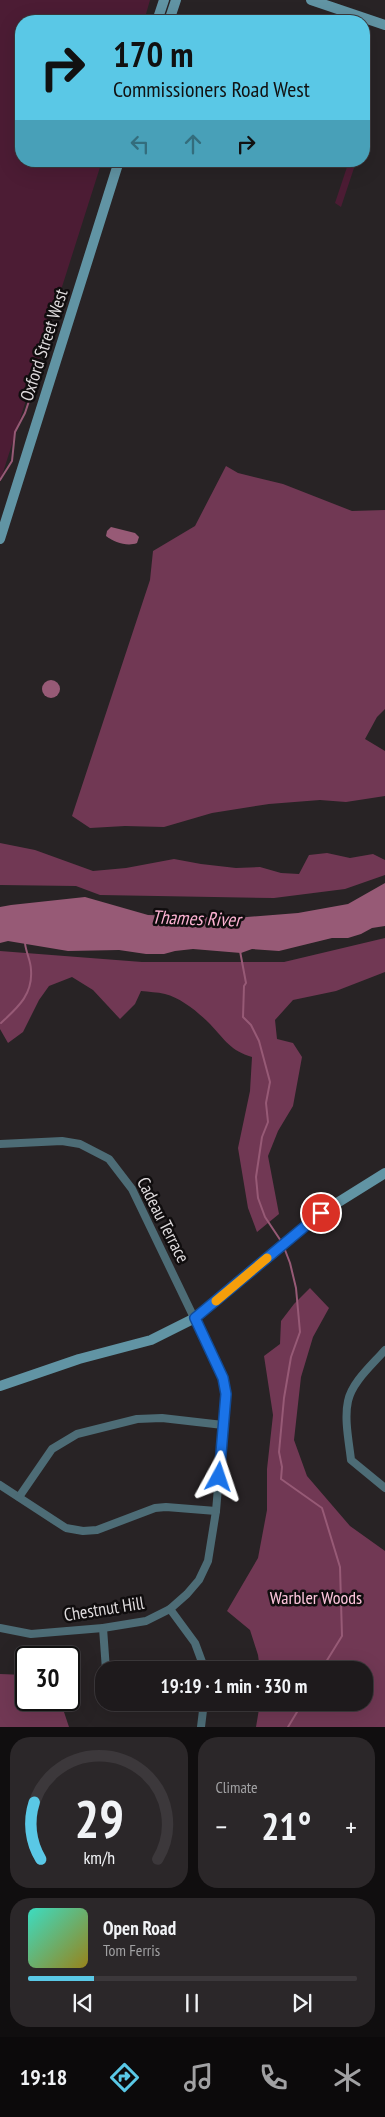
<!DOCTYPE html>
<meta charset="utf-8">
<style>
body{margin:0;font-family:"PT Sans Narrow",sans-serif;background:#2b2729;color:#f1f3f6;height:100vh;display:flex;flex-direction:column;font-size:19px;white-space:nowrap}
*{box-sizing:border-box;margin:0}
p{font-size:16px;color:#a1a1a3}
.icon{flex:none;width:28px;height:28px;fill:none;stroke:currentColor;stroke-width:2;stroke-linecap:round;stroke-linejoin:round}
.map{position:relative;height:1727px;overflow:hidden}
.details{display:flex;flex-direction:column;gap:10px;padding:10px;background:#100e0f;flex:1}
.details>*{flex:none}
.hud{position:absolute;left:15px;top:15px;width:355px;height:152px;border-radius:20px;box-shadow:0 5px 20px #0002,0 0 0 1px #3c383b;background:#5ac8e6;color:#111;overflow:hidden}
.speed{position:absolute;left:15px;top:1646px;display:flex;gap:10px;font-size:25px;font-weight:700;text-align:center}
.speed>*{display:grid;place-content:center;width:65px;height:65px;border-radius:50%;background:#1e1a1c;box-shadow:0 5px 20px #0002,0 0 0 1px #3c383b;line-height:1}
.speed .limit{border:2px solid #111;border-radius:8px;background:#fff;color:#111}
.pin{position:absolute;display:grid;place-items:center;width:42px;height:42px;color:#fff;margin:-21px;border:2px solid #fff;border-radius:50%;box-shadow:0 1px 5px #0007}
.me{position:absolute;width:55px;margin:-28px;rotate:5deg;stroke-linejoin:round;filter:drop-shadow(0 0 4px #0008)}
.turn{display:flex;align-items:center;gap:18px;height:105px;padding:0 15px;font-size:22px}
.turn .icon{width:65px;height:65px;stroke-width:2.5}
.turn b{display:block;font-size:35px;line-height:42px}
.lanes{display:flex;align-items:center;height:48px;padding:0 15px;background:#0003;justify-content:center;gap:25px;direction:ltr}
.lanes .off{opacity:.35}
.big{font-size:38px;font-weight:700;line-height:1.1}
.details .tile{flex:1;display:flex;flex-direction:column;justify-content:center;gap:8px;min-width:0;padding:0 18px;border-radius:20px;background:#2b2729}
.details .dial{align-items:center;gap:0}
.dial svg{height:130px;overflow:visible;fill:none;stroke:#3c383b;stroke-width:7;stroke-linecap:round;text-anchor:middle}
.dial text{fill:#f1f3f6;stroke:none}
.song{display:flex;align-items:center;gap:15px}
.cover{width:60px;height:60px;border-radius:8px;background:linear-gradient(135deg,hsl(170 70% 55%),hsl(50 70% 35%))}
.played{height:5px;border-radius:2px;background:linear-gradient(90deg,#5ac8e6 20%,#3c383b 20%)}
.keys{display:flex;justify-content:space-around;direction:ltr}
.heat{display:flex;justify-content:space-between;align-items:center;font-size:28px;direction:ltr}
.details .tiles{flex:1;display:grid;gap:10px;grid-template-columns:1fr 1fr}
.tile:last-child{grid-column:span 2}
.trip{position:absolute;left:95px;top:1661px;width:278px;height:50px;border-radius:20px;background:#1e1a1c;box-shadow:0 5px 20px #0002,0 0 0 1px #3c383b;font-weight:700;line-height:50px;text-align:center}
.menu{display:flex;height:80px;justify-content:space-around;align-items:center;background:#0c0a0b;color:#a1a1a3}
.menu .icon{width:35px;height:35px}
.menu .current{color:#5ac8e6}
.menu b{font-size:22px;color:#f1f3f6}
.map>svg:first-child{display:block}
</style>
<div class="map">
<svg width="385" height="1727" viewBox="0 0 385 1727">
<rect width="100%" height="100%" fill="#282325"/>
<g fill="#4c1c34">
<path d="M0 0H150L144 21H21V161H102L0 482Z"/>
<path d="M349 161 356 162 341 207 335 203Z"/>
</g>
<g fill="#713854">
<path d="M226 466 238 473 283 484 352 511 385 510V709L377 717 365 739 385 751V796L346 802 320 800 269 804 212 813 164 827 125 826 90 828 72 816 150 580 153 551 195 526Z"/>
<path d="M0 843 35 850 93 871 126 868 174 859 201 864 236 868 260 867 281 873 299 874 309 855 327 853 350 858 373 854 385 860V875L345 889 274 898 100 895 76 886 0 885Z"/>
<path d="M385 938V972L336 991 293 1000 275 1020 277 1039 293 1043 302 1057 293 1106 278 1131 268 1156 279 1214 257 1232 248 1208 238 1148 250 1091 252 1057C231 1051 225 1040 210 1024 198 1012 181 998 165 994 157 992 149 992 141 991L135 1004 120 1019 93 990 72 977 49 986 39 1000 23 1032 8 1043 0 1029V951L142 962H284Z"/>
<path d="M310 1288 329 1308 313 1337 301 1377 294 1440 307 1476 350 1526 385 1551V1727H256L260 1703 364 1702V1670H260L258 1655 250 1630 227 1611 258 1558 267 1510V1469L273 1415 264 1356 280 1344 281 1321 294 1304Z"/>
<path d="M0 1674 26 1675V1700H60L69 1727H0Z"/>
</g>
<g fill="#975a76">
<path d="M111 527 135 533 139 537 137 543C127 547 114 542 106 536L107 531Z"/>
<circle cx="51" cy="689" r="9"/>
<path d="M385 883V926L372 928 361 934 348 938H332L279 951 252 949 241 953 193 949 175 951 164 954H146L119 950 68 951 8 941 0 943V907L11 905 85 897 148 915 235 918 298 913 348 904Z"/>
</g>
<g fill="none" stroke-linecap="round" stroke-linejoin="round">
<g stroke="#975a76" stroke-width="2">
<path d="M0 480 12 461 15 432 25 413 31 395 32 382 39 366"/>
<path d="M240 951 246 983 244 986 243 1017 251 1025 259 1041 270 1082 266 1103 268 1122 262 1137 256 1177 258 1198 265 1217 281 1241"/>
<path d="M1 1023C17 1008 33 995 31 970 31 961 26 953 25 943"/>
<path d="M285 1250 290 1263 296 1288 300 1332 291 1357 284 1398 279 1452 282 1467 281 1479 322 1508 340 1567 342 1636 321 1670"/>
<path d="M288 1727 303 1702"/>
</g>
<g stroke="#4d6c76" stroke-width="8">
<path d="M0 1144 62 1141 80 1144 109 1159 132 1189 223 1378 226 1394 216 1511 208 1561 199 1580 187 1594 170 1609 146 1621 103 1628 31 1634 0 1628"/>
<path d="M385 1350C372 1365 352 1382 348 1401 344 1419 349 1442 351 1460L385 1488"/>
<path d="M0 1485 66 1528 83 1531 97 1530 155 1508 166 1507 216 1511"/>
<path d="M19 1497 52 1449 77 1434 137 1419 162 1418 223 1425"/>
<path d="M170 1609 195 1643 205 1670"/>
<path d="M103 1628 106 1670"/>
<path d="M201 1727 204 1702"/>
</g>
<g stroke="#6194a4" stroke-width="10">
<path d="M311 0 385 25"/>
<path d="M157 21 164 0"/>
<path d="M169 21 176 0"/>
<path d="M0 539 119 161"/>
<path d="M0 1386 79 1359 151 1340 195 1318 321 1213 385 1173"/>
</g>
</g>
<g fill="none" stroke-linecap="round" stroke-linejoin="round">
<defs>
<path id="route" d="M219 1477 226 1394 223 1378 195 1318 321 1213"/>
</defs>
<use href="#route" stroke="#114b97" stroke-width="12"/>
<use href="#route" stroke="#1a73e8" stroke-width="9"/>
<path stroke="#f59e0b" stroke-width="9" d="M216 1301 267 1258"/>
</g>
<g text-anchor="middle" stroke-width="5" stroke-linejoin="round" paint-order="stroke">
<g font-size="18" fill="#dfdbdd" stroke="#100d0e">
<text transform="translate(44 345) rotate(-72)" y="6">Oxford Street West</text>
<text transform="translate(163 1220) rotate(63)" y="6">Cadeau Terrace</text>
<text transform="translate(104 1609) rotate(-9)" y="6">Chestnut Hill</text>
</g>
<g font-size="18" fill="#fec6dd" stroke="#100d0e">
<text x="316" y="1604">Warbler Woods</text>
</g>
<g font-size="19" font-style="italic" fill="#fcb2d2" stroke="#100d0e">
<text transform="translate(196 918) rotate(2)" y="7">Thames River</text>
</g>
</g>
</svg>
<div class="speed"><div class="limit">30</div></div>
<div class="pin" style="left:321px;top:1213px;background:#d93025"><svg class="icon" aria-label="arrive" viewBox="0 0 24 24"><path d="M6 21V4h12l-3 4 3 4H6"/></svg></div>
<svg class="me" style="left:219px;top:1477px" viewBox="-20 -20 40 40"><path d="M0-17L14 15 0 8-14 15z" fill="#1a73e8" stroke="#fff" stroke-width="4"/></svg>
<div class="trip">19:19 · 1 min · 330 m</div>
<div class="hud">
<div class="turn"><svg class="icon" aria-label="right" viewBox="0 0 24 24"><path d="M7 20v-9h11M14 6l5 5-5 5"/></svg><div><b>170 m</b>Commissioners Road West</div></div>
<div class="lanes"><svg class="icon off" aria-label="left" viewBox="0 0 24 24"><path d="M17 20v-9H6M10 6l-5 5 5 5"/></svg><svg class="icon off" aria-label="ahead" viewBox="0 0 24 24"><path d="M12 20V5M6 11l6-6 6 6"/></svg><svg class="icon" aria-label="right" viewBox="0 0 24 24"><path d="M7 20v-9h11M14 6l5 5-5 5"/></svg></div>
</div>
</div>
<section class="details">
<div class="tiles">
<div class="tile dial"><svg viewBox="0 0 100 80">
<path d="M14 69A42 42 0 1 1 86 69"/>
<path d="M14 69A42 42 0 0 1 10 34" stroke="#5ac8e6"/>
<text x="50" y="56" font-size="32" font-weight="700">29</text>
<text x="50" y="72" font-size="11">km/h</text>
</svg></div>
<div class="tile"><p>Climate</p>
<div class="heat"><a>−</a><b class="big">21°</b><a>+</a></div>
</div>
<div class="tile">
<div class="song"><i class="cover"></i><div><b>Open Road</b><p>Tom Ferris</p></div></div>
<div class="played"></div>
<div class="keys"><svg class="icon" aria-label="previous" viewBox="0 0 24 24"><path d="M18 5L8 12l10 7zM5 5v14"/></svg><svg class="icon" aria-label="pause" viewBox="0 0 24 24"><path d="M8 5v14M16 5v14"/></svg><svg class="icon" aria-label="next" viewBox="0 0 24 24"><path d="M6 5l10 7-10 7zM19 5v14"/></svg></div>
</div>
</div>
</section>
<nav class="menu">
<b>19:18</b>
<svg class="icon current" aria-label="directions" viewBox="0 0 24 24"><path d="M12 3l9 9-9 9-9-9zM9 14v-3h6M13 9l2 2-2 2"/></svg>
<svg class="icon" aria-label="music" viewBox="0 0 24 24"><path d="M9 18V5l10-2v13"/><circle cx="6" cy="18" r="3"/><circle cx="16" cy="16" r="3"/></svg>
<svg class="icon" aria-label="phone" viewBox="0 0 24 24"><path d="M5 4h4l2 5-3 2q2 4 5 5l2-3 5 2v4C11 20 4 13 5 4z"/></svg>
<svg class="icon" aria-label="climate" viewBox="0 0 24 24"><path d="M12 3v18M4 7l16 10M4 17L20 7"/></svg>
</nav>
